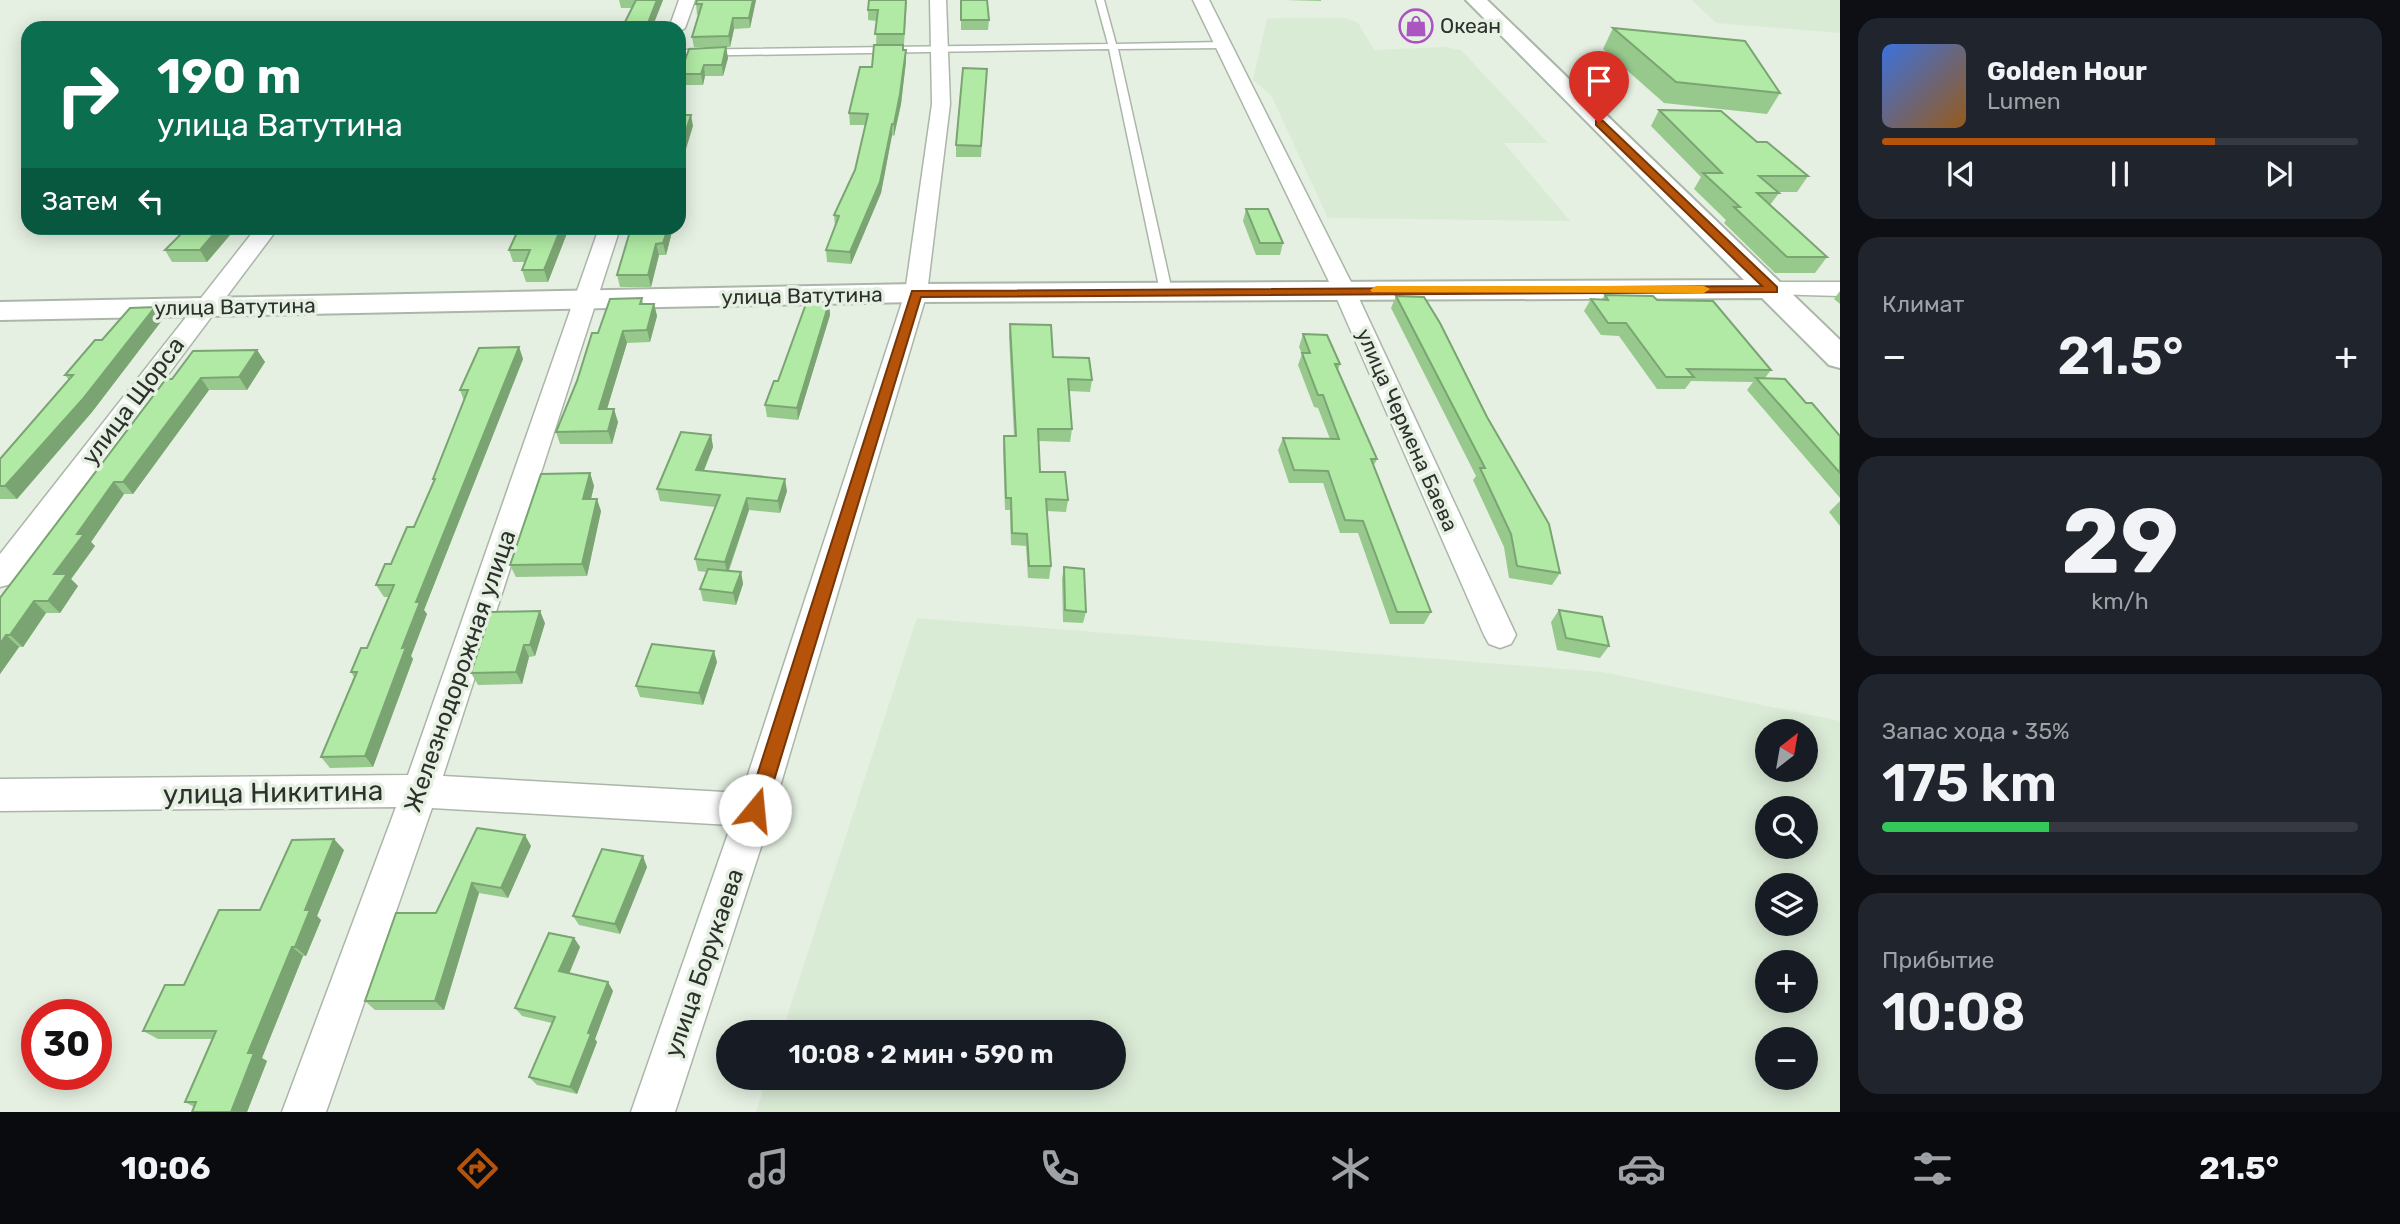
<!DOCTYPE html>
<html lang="ru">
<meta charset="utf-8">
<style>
body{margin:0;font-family:Rubik,sans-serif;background:#20242c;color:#f1f3f6;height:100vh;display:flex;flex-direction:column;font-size:26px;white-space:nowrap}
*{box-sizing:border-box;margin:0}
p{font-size:23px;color:#9ea1a6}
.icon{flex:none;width:38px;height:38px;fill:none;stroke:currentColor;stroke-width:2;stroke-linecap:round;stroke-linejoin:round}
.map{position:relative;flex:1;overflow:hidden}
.panel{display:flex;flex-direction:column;gap:18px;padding:18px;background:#0d0f14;width:560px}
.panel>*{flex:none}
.hud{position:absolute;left:21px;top:21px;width:665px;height:214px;border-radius:21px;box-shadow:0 4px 18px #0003;background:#0b6e4f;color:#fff;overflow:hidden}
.needle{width:46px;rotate:31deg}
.controls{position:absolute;left:1755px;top:719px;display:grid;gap:14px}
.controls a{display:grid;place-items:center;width:63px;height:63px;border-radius:50%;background:#171b24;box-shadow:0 4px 18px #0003;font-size:35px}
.speed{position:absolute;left:21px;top:999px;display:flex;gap:14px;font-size:35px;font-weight:700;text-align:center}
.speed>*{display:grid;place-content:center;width:91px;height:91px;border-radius:50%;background:#171b24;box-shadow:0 4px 18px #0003;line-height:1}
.speed .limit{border:10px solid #d22;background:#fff;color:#111}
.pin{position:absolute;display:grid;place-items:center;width:60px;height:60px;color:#fff;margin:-72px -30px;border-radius:50% 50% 50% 0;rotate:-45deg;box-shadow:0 0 7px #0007}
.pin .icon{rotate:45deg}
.me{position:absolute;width:77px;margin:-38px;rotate:17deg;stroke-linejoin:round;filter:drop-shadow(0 0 5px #0008)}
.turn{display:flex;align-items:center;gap:24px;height:147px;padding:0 21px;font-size:32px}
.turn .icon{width:91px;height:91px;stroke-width:2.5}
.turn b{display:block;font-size:49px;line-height:60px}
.then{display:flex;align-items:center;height:66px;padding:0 21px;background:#0003;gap:14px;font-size:26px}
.big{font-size:52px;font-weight:600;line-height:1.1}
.panel .tile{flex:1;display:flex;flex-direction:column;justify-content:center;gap:10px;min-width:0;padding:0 24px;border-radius:21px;background:#20242c}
.panel .dial{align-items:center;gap:0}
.dial b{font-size:91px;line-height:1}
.song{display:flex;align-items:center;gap:21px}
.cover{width:84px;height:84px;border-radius:10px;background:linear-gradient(135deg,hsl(220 70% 55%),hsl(30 70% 35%))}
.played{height:7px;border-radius:4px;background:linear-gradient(90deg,#b45309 70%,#363941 70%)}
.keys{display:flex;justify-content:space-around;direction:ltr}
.heat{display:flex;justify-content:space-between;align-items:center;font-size:38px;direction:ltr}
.charge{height:10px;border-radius:5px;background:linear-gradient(90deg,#34c759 35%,#363941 0)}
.trip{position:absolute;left:716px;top:1020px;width:410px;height:70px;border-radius:35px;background:#171b24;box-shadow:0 4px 18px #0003;font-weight:600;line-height:70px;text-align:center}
.menu{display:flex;height:112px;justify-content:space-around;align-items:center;background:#090b0e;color:#9ea1a6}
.menu .icon{width:49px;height:49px}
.menu .on{color:#b45309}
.menu b{font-size:32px;color:#f1f3f6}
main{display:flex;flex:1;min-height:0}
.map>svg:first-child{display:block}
</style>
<main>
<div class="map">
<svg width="1840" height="1112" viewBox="0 0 1840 1112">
<rect width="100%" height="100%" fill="#e5f0e2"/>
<g fill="#d9ead5" fill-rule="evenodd">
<path d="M1692 0H1840V33L1716 23Z"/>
<path d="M1278 18H1345L1358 23 1374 50 1446 47 1461 50 1548 143H1504L1570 221 1328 218 1271 95 1253 80 1267 19Z"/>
<path d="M917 618 1602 672 1840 721V1112H756L767 1078H1113V1032H782ZM1768 732H1806V770H1768ZM1768 808H1806V847H1768ZM1768 886H1806V924H1768ZM1768 962H1806V1001H1768ZM1768 1040H1806V1078H1768Z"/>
</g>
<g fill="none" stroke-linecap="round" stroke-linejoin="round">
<defs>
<path id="lane" d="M1096 0H1104L1116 44 1223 42 1227 45 1223 48 1118 49 1172 291 1166 295 1160 291 1109 49 679 56V50L1108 44Z"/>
<g id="street">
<path d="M679 0H695L685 28 679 32V28H669Z"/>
<path d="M930 0H946L950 104 927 293 773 810 675 1112H631L731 825 432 808 326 1112H282L396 807 0 811V779L408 775 599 228H620L443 776 742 793 905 293 932 104Z"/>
<path d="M1193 0H1209L1355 290 1516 635 1511 644 1500 648 1489 644 1484 635 1333 290Z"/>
<path d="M256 228H278L11 584 0 587V554Z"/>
<path d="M1772 282H1840V296L1764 294 1761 289 1764 284Z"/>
</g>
<path id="secondary" d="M1466 0H1487L1840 340V368L1829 365 1762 298 916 302 0 320V302L916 284 1744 280Z"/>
</defs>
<use href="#lane" stroke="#abb6a9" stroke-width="3"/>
<use href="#street" stroke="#abb6a9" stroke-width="3"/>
<use href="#secondary" stroke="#abb6a9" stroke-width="4"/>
<use href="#lane" fill="#fff" fill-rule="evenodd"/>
<use href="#street" fill="#fff" fill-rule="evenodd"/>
<use href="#secondary" fill="#fff" fill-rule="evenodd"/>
</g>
<g fill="#97c98d">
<path d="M619 0H663L652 28H622L632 8H621Z"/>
<path d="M697 0H756L750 28 734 29 730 47H694L692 37 699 14 697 15 696 4Z"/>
<path d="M869 0H907L904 44 876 45 877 21 868 20V10Z"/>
<path d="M961 0 989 20 988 30H961Z"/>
<path d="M1285 0H1321V1Z"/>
<path d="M1613 28 1780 93 1767 114 1664 103 1603 49Z"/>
<path d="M726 47 728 58 723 76H705L703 85H682L680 74Z"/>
<path d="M903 50H906V61L901 104 894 136 892 135 881 193 851 264 827 262 826 250 835 227 834 215 855 170 866 125H850L849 113 872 67Z"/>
<path d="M987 69 981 157H956V145Z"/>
<path d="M1659 110 1757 142 1808 176 1797 192H1777L1779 193 1770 205 1827 257 1815 273H1775L1724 223 1726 220 1694 189 1701 177 1651 126Z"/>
<path d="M1246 209 1283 243 1280 255H1256L1243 221Z"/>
<path d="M187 228H236L207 262H172L165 250Z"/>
<path d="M519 228H569L548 282H526L522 270 525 262H513L509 250Z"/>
<path d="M673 228 666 255H659L651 287H620L617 275Z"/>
<path d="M1840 291V304L1834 299Z"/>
<path d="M1605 295 1657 300 1771 370 1765 378 1806 403 1840 436V498L1747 390 1753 382 1691 381 1685 389H1657L1619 336 1601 335 1584 311 1591 299H1602Z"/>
<path d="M1396 296 1560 573 1552 585 1509 578 1504 547 1473 480 1476 476 1391 308Z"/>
<path d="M642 298 643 304H654L657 316 650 342 627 343 607 409 618 422 612 444H560L556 432 598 333Z"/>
<path d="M829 303 830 315 798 420 767 417 765 405 778 381Z"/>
<path d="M155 307 163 319 92 412 17 499H0V459L69 380 65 375 102 340Z"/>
<path d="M1010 324 1053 357 1092 380 1090 392 1069 391 1072 429 1070 442 1039 441 1040 472 1068 500 1066 512 1047 511 1051 566 1049 579 1028 578 1026 546 1011 545 1010 510H1005L1003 448 1004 436H1014L1009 336Z"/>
<path d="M1303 334 1340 364 1338 370 1377 459 1374 465 1431 612 1424 624H1390L1358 533H1340L1323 483H1289L1278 450 1283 438 1330 439 1318 408 1314 407 1298 365 1302 354 1299 347Z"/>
<path d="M519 347 523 359 424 610 427 614 411 656 413 659 373 767 330 768 321 757 354 677 351 672 367 648 389 597H384L376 585 391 564 414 527 434 481 433 479 464 401 460 390Z"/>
<path d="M257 350 265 362 247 390H209L133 494H124L91 542 95 546 71 579 78 586 60 613H46L23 647H19L0 674V598L172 379Z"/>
<path d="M711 435 713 447 704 471 787 491 780 513 749 510 729 571 741 572 743 584 736 605 703 601 700 589 706 572 698 571 695 559 715 507 660 501 657 489Z"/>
<path d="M590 473 594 486 591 499 601 511 587 576 516 577 510 565Z"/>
<path d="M1840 501V526L1829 512Z"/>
<path d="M1064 567 1086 612 1083 623 1063 622 1062 579Z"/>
<path d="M1559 610 1609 646 1600 658 1557 650 1551 622Z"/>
<path d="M545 623 535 656 529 657 522 684 478 685 471 673Z"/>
<path d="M717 662 703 705 640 697 636 686Z"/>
<path d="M477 828 531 846 508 898 479 893 444 1010H375L365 1001 436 913Z"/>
<path d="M344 850 317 916 321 920 306 956H303L262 1058 267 1061 247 1112H192L194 1107 185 1102 213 1039H158L143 1031 184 985 260 910Z"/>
<path d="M647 867 620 934 579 925 573 916Z"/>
<path d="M574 938 580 947 569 974 613 991 595 1039 597 1042 577 1094 537 1085 529 1077 552 1023 522 1016 515 1008Z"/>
</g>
<g fill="#7ba473">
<path d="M657 0H663L652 28H646Z"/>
<path d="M753 0H756L750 28 749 18Z"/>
<path d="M733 18 734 29 730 47 729 36Z"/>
<path d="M726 47 728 58 723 76 722 65Z"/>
<path d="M906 50V61L901 104 894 136V124Z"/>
<path d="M704 65 705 76 703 85 701 74Z"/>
<path d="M691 115 693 126 679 172V153Z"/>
<path d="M892 124V135L881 193 851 264 850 252Z"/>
<path d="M219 228H236L207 262 200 250Z"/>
<path d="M561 228H569L548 282 544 270Z"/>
<path d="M668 228H673L666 255 663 243Z"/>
<path d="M656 244 659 255 651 287 648 275Z"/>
<path d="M829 303 830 315 798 420 797 408Z"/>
<path d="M654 304 657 316 650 342 647 330Z"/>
<path d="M155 307 163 319 92 412 17 499 5 486Z"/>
<path d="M623 331 627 343 603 422 599 409Z"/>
<path d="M519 347 523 359 424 610 427 614 411 656 413 659 373 767 365 756 416 602Z"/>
<path d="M257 350 265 362 247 390 239 377Z"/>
<path d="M201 378 209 390 133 494 123 482Z"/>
<path d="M614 409 618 422 612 444 608 431Z"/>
<path d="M711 435 713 447 699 482 696 470Z"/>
<path d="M590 473 594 486 588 511 583 499Z"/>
<path d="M785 479 787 491 780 513 778 501Z"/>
<path d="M114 482 124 494 91 542 95 546 71 579 78 586 60 613 48 601 54 574 77 534Z"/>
<path d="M747 498 749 510 727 574 725 562Z"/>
<path d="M597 499 601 511 587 576 582 564Z"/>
<path d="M741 572 743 584 736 605 733 593Z"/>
<path d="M34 601 46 613 23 647 10 635Z"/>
<path d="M540 611 545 623 535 656 530 645Z"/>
<path d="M6 635 19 647 0 674V644Z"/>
<path d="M524 645 529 657 522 684 516 672Z"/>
<path d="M714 651 717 662 703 705 699 693Z"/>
<path d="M525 835 531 846 508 898 501 888Z"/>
<path d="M334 839 344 850 317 916 321 920 306 956 295 947 305 910Z"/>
<path d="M643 856 647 867 620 934 615 924Z"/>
<path d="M472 883 479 893 444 1010 435 1001Z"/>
<path d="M574 938 580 947 566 981 559 971Z"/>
<path d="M292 947 303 956 262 1058 267 1061 247 1112H231L248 1053Z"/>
<path d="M608 982 613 991 595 1039 597 1042 577 1094 570 1087 588 1033Z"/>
</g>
<g fill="#b0eaa4" stroke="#7ba473" stroke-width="2">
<path d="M636 0H657L646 28H622Z"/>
<path d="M697 0H753L749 18H733L729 36 692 37 702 4H696Z"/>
<path d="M869 0H906L904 34H875L878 10H868Z"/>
<path d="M961 0H987L989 20H961Z"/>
<path d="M1613 28 1745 41 1780 93 1676 82Z"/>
<path d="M874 45H903V50H906L900 94 894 124H892L880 182 850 252 826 250 839 216 834 215 855 170 868 114 849 113 860 67H872Z"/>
<path d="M726 47 722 65H704L701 74H680L689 49Z"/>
<path d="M963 68 987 69 981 146 956 145Z"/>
<path d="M1659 110 1721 111 1757 142H1767L1808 176H1759L1779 193H1757L1827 257H1787L1734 207H1740L1703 173H1722Z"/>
<path d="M679 115H691L679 153Z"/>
<path d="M1246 209H1268L1283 243H1260Z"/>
<path d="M187 228H219L200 250H165Z"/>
<path d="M519 228H561L544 270H522L530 250H509Z"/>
<path d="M631 228H668L663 243 656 244 648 275H617Z"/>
<path d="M1605 295 1653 296 1657 300 1713 301 1771 370 1687 369 1694 377H1666L1626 323H1608L1591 299 1608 300Z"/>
<path d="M1396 296 1424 297 1440 323 1487 417 1549 524 1560 573 1517 566 1511 534 1480 468H1485Z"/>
<path d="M642 298 640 304H654L647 330 623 331 599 409H614L608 431 556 432 577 381 592 333H598L610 299Z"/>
<path d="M807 301 829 303 797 408 765 405 774 381H778Z"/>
<path d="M155 307 82 400 5 486H0V459L73 375H65L95 340H102L130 308Z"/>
<path d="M1010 324 1051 325 1053 357 1089 358 1092 380 1068 379 1072 429H1038L1040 472H1065L1068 500 1046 499 1051 566H1029L1027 534 1012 533 1011 498H1006L1004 436H1016Z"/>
<path d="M1303 334 1327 335 1340 364H1335L1377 459H1371L1431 612H1397L1363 521 1345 520 1328 471 1294 470 1283 438 1339 439 1323 395H1318L1302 353H1310Z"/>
<path d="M519 347 416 602H420L402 648 406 647 365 756 321 757 357 672H351L361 648H367L394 585H376L385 564H391L407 527H414L435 479H433L468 390H460L479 348Z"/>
<path d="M257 350 239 377 201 378 123 482H114L77 534H84L54 574H67L48 601H34L10 635H6L0 644V598L166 379H172L193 351Z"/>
<path d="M1756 378 1785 379 1806 403H1812L1840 436V473Z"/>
<path d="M681 432 711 435 696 470 785 479 778 501 747 498 725 562 695 559 720 495 657 489Z"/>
<path d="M590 473 583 499H597L582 564 510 565 541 474Z"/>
<path d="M1064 567 1084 569 1086 612 1065 610Z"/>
<path d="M708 569 741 572 733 593 700 589Z"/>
<path d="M1559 610 1602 617 1609 646 1566 638Z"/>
<path d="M540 611 530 645H524L516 672 471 673 491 612Z"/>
<path d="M652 644 714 651 699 693 636 686Z"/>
<path d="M477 828 525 835 501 888 472 883 435 1001H365L396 913H436Z"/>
<path d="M334 839 305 910H310L295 947H292L248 1053H254L231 1112H192L196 1102H185L216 1031H143L165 985H184L219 910H260L292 840Z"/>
<path d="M602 849 643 856 615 924 573 916Z"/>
<path d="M549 933 574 938 559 971 608 982 588 1033 591 1034 570 1087 529 1077 555 1017 515 1008Z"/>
</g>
<path fill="#b45309" stroke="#753606" stroke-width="2" d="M1596 121H1603L1777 287V292L921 297 765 810 762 816 755 819 748 816 746 810 912 291 1762 286 1596 125Z"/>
<path fill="#f59e0b" d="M1376 286H1704L1710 289 1704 293 1372 292 1370 290Z"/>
<defs>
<symbol id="shop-ring" viewBox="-11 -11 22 22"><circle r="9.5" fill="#e5f0e2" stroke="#ab55c3" stroke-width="1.5"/><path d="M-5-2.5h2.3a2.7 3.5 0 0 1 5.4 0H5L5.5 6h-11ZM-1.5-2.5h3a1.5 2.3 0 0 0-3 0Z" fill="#ab55c3"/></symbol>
</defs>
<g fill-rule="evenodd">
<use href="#shop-ring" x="1397" y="7" width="38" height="38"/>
</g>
<g text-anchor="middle" stroke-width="7" stroke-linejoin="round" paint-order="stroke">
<g font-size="21" fill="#2c312b" stroke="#e5f0e2" text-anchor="start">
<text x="1440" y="33">Океан</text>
</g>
<g font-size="21" fill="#2c312b" stroke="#e5f0e2">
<text transform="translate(802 296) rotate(-1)" y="7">улица Ватутина</text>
<text transform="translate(235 307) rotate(-1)" y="7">улица Ватутина</text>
<text transform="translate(1407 430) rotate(66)" y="7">улица Чермена Баева</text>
</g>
<g font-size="24" fill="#2c312b" stroke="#e5f0e2">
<text transform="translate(133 401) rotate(-53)" y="8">улица Щорса</text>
<text transform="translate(460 671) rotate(-71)" y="8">Железнодорожная улица</text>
<text transform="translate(704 963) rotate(-71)" y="8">улица Борукаева</text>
</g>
<g font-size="28" fill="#2c312b" stroke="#e5f0e2">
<text transform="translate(273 792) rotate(-1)" y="10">улица Никитина</text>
</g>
</g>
</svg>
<div class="controls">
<a><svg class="needle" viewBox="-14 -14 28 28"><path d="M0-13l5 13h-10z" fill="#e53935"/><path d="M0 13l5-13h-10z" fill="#9ea1a6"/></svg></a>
<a><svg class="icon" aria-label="search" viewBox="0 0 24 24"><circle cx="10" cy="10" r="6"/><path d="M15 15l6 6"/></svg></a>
<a><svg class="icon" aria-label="layers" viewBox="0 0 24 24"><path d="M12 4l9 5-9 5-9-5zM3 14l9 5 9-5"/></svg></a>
<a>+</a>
<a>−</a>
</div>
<div class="speed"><div class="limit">30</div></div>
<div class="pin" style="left:1599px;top:123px;background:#d93025"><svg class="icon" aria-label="arrive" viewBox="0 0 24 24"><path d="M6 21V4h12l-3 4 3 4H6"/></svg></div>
<svg class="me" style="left:755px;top:810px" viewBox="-20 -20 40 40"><circle r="19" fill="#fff"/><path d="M0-13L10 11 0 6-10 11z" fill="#b45309"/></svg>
<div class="trip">10:08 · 2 мин · 590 m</div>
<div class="hud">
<div class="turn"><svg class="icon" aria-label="right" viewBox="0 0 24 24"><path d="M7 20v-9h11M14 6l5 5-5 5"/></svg><div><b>190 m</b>улица Ватутина</div></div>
<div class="then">Затем<svg class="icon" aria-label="left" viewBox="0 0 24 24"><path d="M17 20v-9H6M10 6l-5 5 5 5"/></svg></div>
</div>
</div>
<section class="panel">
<div class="tile">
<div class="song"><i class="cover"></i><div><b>Golden Hour</b><p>Lumen</p></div></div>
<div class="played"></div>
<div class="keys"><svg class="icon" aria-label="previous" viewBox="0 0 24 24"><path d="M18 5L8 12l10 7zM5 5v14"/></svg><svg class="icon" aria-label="pause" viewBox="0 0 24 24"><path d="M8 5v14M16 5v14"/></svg><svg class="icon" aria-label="next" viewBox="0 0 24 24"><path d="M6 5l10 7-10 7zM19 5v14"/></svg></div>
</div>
<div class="tile"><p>Климат</p>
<div class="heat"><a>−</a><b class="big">21.5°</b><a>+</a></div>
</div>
<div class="tile dial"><b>29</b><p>km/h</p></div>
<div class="tile"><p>Запас хода · 35%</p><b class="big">175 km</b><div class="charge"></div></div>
<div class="tile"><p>Прибытие</p><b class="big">10:08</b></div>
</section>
</main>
<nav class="menu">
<b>10:06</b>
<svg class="icon on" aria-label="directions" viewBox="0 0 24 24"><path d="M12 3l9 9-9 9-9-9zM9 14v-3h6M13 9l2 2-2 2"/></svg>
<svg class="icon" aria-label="music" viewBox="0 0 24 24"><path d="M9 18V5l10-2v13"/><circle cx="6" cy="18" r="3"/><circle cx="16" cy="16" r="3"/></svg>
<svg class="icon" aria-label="phone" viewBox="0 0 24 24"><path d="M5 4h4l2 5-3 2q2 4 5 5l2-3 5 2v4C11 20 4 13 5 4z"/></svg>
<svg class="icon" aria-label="climate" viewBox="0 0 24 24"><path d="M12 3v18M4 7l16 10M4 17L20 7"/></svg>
<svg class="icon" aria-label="car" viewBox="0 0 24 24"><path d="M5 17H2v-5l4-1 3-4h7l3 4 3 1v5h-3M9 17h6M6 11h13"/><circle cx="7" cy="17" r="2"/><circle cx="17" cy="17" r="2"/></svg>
<svg class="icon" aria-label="filters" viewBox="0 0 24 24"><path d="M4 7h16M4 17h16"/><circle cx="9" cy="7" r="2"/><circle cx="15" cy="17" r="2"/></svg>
<b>21.5°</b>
</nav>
